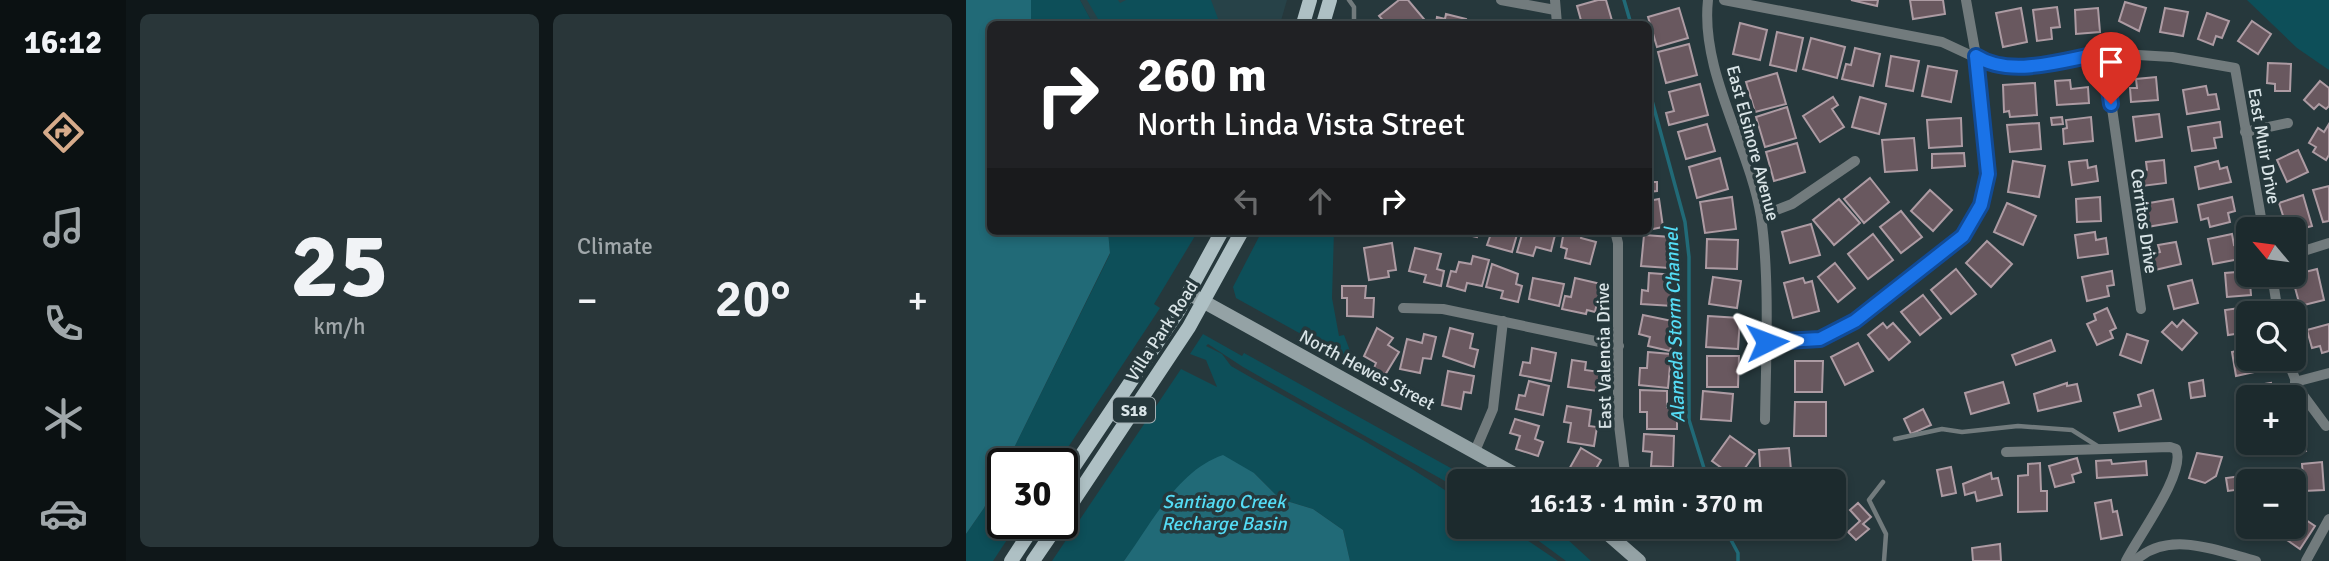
<!DOCTYPE html>
<meta charset="utf-8">
<style>
body{margin:0;font-family:Signika,sans-serif;background:#293639;color:#f1f3f6;height:100vh;display:flex;flex-direction:column;font-size:26px;white-space:nowrap}
*{box-sizing:border-box;margin:0}
p{font-size:23px;color:#a0a7aa}
.icon{flex:none;width:38px;height:38px;fill:none;stroke:currentColor;stroke-width:2;stroke-linecap:round;stroke-linejoin:round}
.map{position:relative;flex:1;overflow:hidden}
.panel{display:flex;flex-direction:column;gap:14px;padding:14px;background:#0f1719;width:840px}
.panel>*{flex:none}
.hud{position:absolute;left:21px;top:21px;width:665px;height:214px;border-radius:10px;box-shadow:0 4px 10px #0003,0 0 0 2px #3a4649;background:#202124;color:#fff;overflow:hidden}
.needle{width:46px;rotate:299deg}
.buttons{position:absolute;left:1270px;top:217px;display:grid;gap:14px}
.buttons a{display:grid;place-items:center;width:70px;height:70px;border-radius:10px;background:#1c2a2d;box-shadow:0 4px 10px #0003,0 0 0 2px #3a4649;font-size:35px}
.speed{position:absolute;left:21px;top:448px;display:flex;gap:14px;font-size:35px;font-weight:700;text-align:center}
.speed>*{display:grid;place-content:center;width:91px;height:91px;border-radius:50%;background:#1c2a2d;box-shadow:0 4px 10px #0003,0 0 0 2px #3a4649;line-height:1}
.speed .limit{border:4px solid #111;border-radius:10px;background:#fff;color:#111}
.pin{position:absolute;display:grid;place-items:center;width:60px;height:60px;color:#fff;margin:-72px -30px;border-radius:50% 50% 50% 0;rotate:-45deg;box-shadow:0 0 7px #0007}
.pin .icon{rotate:45deg}
.me{position:absolute;width:77px;margin:-38px;rotate:87deg;stroke-linejoin:round;filter:drop-shadow(0 0 5px #0008)}
.turn{display:flex;align-items:center;gap:24px;height:147px;padding:0 35px;font-size:32px}
.turn .icon{width:91px;height:91px;stroke-width:2.5}
.turn b{display:block;font-size:49px;line-height:60px}
.lanes{display:flex;align-items:center;height:66px;padding:0 35px;background:#0003;justify-content:center;gap:35px;direction:ltr}
.lanes .off{opacity:.35}
.big{font-size:52px;font-weight:600;line-height:1.1}
.panel .widget{flex:1;display:flex;flex-direction:column;justify-content:center;gap:10px;min-width:0;padding:0 24px;border-radius:10px;background:#293639}
.panel .dial{align-items:center;gap:0}
.dial b{font-size:91px;line-height:1}
.heat{display:flex;justify-content:space-between;align-items:center;font-size:38px;direction:ltr}
.panel .tiles{flex:1;display:grid;gap:14px;grid-template-columns:repeat(2,1fr)}
.trip{position:absolute;left:481px;top:469px;width:399px;height:70px;border-radius:10px;background:#1c2a2d;box-shadow:0 4px 10px #0003,0 0 0 2px #3a4649;font-weight:600;line-height:70px;text-align:center}
main{display:flex;flex:1;min-height:0}
.menu{display:flex;flex-direction:column;width:126px;justify-content:space-around;align-items:center;background:#0b1112;color:#a0a7aa}
.menu .icon{width:49px;height:49px}
.menu .selected{color:#d6ab8b}
.menu b{font-size:32px;color:#f1f3f6}
.map>svg:first-child{display:block}
</style>
<main>
<nav class="menu">
<b>16:12</b>
<svg class="icon selected" aria-label="directions" viewBox="0 0 24 24"><path d="M12 3l9 9-9 9-9-9zM9 14v-3h6M13 9l2 2-2 2"/></svg>
<svg class="icon" aria-label="music" viewBox="0 0 24 24"><path d="M9 18V5l10-2v13"/><circle cx="6" cy="18" r="3"/><circle cx="16" cy="16" r="3"/></svg>
<svg class="icon" aria-label="phone" viewBox="0 0 24 24"><path d="M5 4h4l2 5-3 2q2 4 5 5l2-3 5 2v4C11 20 4 13 5 4z"/></svg>
<svg class="icon" aria-label="climate" viewBox="0 0 24 24"><path d="M12 3v18M4 7l16 10M4 17L20 7"/></svg>
<svg class="icon" aria-label="car" viewBox="0 0 24 24"><path d="M5 17H2v-5l4-1 3-4h7l3 4 3 1v5h-3M9 17h6M6 11h13"/><circle cx="7" cy="17" r="2"/><circle cx="17" cy="17" r="2"/></svg>
</nav>
<section class="panel">
<div class="tiles">
<div class="widget dial"><b>25</b><p>km/h</p></div>
<div class="widget"><p>Climate</p>
<div class="heat"><a>−</a><b class="big">20°</b><a>+</a></div>
</div>
</div>
</section>
<div class="map">
<svg width="1363" height="561" viewBox="0 0 1363 561">
<rect width="100%" height="100%" fill="#26383c"/>
<path fill="#274248" d="M114 0H321L314 24H127Z"/>
<g fill="#0d4f59">
<path d="M65 0H114L127 24H65Z"/>
<path d="M121 0H152L154 3 160 0H245L254 24H135Z"/>
<path d="M1281 0H1363V70L1331 48Z"/>
<path d="M142 231H232L188 304 194 308 91 464H40L144 254Z"/>
<path d="M296 231H368L366 298 373 336 378 335 389 364 270 298 267 287Z"/>
<path d="M237 334 276 356 278 353 508 481H494L493 489 277 367 242 344 240 346 256 354 265 366C339 409 417 448 488 496L491 502 490 528 493 511 494 527H542L592 561H384L377 530 347 509 314 499 288 473 198 506 158 561H86L215 369 251 387 240 360 224 354Z"/>
<path d="M37 470V523H52L27 561H0V534L18 508Z"/>
<path d="M554 527H588L625 561H600Z"/>
</g>
<g fill="#216a77">
<path d="M0 0H65V24H24V231H142L144 253 40 464H37V470L18 508 0 534Z"/>
<path d="M257 455 288 473 314 499 347 509 377 530 384 561H158C185 524 212 470 257 455Z"/>
</g>
<g fill="none" stroke-linecap="round" stroke-linejoin="round">
<g stroke="#216a77" stroke-width="3.5">
<path d="M658 0 665 24"/>
<path d="M682 86 719 222 723 257V420L742 481"/>
<path d="M758 527 772 553V561"/>
</g>
</g>
<g fill="#69585f" stroke="#ad9ba3" stroke-width="2">
<path d="M433 0H442L458 19 451 24H420L413 16Z"/>
<path d="M632 0H640L647 24H616L611 6Z"/>
<path d="M885 0H912L911 6Z"/>
<path d="M944 0H977L979 14 947 19Z"/>
<path d="M1159 2 1180 8 1173 31 1153 21Z"/>
<path d="M1091 7 1094 27 1085 28 1086 39 1071 41 1067 10Z"/>
<path d="M713 8 722 38 691 47 682 17Z"/>
<path d="M1055 8 1061 42 1037 47 1030 13Z"/>
<path d="M1132 8 1134 32 1110 34 1109 10Z"/>
<path d="M1199 8 1222 12 1217 36 1194 32Z"/>
<path d="M1241 13 1263 21 1256 38 1250 36 1247 45 1232 39Z"/>
<path d="M480 14 500 19 499 24H463V21L470 23 471 17 479 19Z"/>
<path d="M1286 21 1305 34 1292 54 1272 41Z"/>
<path d="M774 23 801 30 794 60 767 54Z"/>
<path d="M811 32 837 38 830 71 804 65Z"/>
<path d="M845 38 879 47 871 78 837 69Z"/>
<path d="M723 44 731 75 700 83 692 52Z"/>
<path d="M889 48 914 54 907 86 876 79 880 64 885 65Z"/>
<path d="M925 56 953 61 947 91 920 86Z"/>
<path d="M1302 63 1325 64 1324 91H1309V84L1301 83Z"/>
<path d="M962 66 991 71 985 102 956 96Z"/>
<path d="M811 73 820 104 789 112 780 82Z"/>
<path d="M1190 77 1192 100 1165 102 1164 88H1171L1170 79Z"/>
<path d="M1104 80 1105 89 1122 87 1123 103 1091 105 1089 81Z"/>
<path d="M1354 81 1363 88V106L1360 109 1353 104 1348 109 1338 100Z"/>
<path d="M1069 83 1071 115 1044 117 1043 111 1038 112 1037 85Z"/>
<path d="M734 84 742 115 703 125 700 113 708 111 703 92Z"/>
<path d="M1240 86 1242 95 1250 94 1253 109 1221 114 1217 90Z"/>
<path d="M867 97 872 105 866 109 878 127 854 142 837 116Z"/>
<path d="M894 97 920 104 913 134 886 127Z"/>
<path d="M821 107 830 138 799 147 790 117Z"/>
<path d="M1193 114 1196 137 1170 141 1167 117Z"/>
<path d="M1096 117 1097 124 1086 125 1085 118Z"/>
<path d="M1125 117 1127 141 1098 144 1097 129 1101 128 1100 120Z"/>
<path d="M995 118 996 146 963 148 961 120Z"/>
<path d="M1254 122 1256 137 1248 138 1250 148 1226 151 1222 127Z"/>
<path d="M1073 123 1075 149 1044 152 1041 125Z"/>
<path d="M741 124 749 151 720 159 712 132Z"/>
<path d="M1363 124V155L1360 160 1347 152 1350 147 1343 143 1352 128 1358 132Z"/>
<path d="M948 138 951 170 919 172 916 140Z"/>
<path d="M831 143 839 172 808 181 800 152Z"/>
<path d="M1332 150 1342 172 1321 182 1311 160Z"/>
<path d="M998 153 999 166 966 168V154Z"/>
<path d="M754 158 762 189 731 198 723 167Z"/>
<path d="M682 160 684 182H691V191L682 192Z"/>
<path d="M1121 160 1122 168 1130 166 1132 181 1106 185 1103 162Z"/>
<path d="M1198 160 1200 183 1176 186 1174 171 1181 170 1180 162Z"/>
<path d="M1047 161 1079 166 1073 197 1042 192Z"/>
<path d="M1252 161 1254 169 1261 167 1265 182 1233 189 1229 167Z"/>
<path d="M904 178 923 202 898 223 878 199Z"/>
<path d="M1363 186V221L1357 222 1347 190Z"/>
<path d="M964 190 986 210 967 231 945 211Z"/>
<path d="M1337 195 1346 226 1331 230 1329 223 1320 225 1313 203Z"/>
<path d="M766 197 770 229 739 233 734 202Z"/>
<path d="M1134 197 1135 221 1111 222 1110 199Z"/>
<path d="M1266 197 1269 211 1262 213 1264 222 1244 227 1242 218 1235 220 1232 205Z"/>
<path d="M693 199 697 227 682 230V201Z"/>
<path d="M873 199 894 223 868 245 847 220Z"/>
<path d="M1207 199 1211 222 1181 227 1177 204Z"/>
<path d="M1041 203 1070 216 1057 245 1028 232Z"/>
<path d="M935 211 956 237 935 253 914 227Z"/>
<path d="M845 224 854 255 824 263 816 232Z"/>
<path d="M484 231H513L511 237Z"/>
<path d="M526 231H552L546 252 521 245Z"/>
<path d="M557 231H590L585 251 570 247 567 256 551 252Z"/>
<path d="M598 231H616L615 238 630 242 624 264 599 258 601 249 595 247Z"/>
<path d="M1129 232 1130 240 1140 238 1142 254 1112 258 1109 235Z"/>
<path d="M907 234 927 260 902 279 882 254Z"/>
<path d="M1266 234 1268 245 1276 243 1279 258 1247 264 1242 239Z"/>
<path d="M678 235 705 237 703 268 675 266Z"/>
<path d="M741 239 772 240 771 269 740 268Z"/>
<path d="M1021 241 1046 264 1025 287 1000 263Z"/>
<path d="M1210 242 1215 264 1189 270 1186 254 1194 252 1192 245Z"/>
<path d="M426 243 430 270 422 271 423 277 403 280 398 248Z"/>
<path d="M449 248 475 254 471 269 478 271 475 286 458 282 460 275 443 271Z"/>
<path d="M507 256 523 260 516 286 501 283 499 291 481 286 485 271 490 272 493 262 505 264Z"/>
<path d="M869 263 889 288 872 302 852 277Z"/>
<path d="M526 264 552 274 550 284 556 286 552 302 535 298 537 291 520 287Z"/>
<path d="M990 269 1010 294 985 314 965 290Z"/>
<path d="M1351 269 1358 300 1334 306 1328 284 1337 281 1335 273Z"/>
<path d="M1146 271 1148 285 1141 286 1143 296 1121 301 1116 277Z"/>
<path d="M1283 271 1285 295 1261 297 1259 273Z"/>
<path d="M683 273 710 275 707 306 675 304 676 290 682 291Z"/>
<path d="M747 277 775 281 771 308 743 304Z"/>
<path d="M567 278 598 284 593 306 563 299Z"/>
<path d="M609 278 635 284 629 312 621 310 620 314 596 309 599 296 605 297Z"/>
<path d="M837 278 839 283 846 281 853 311 827 318 818 283Z"/>
<path d="M1226 280 1232 303 1208 309 1202 286Z"/>
<path d="M376 286H400L399 298H408L407 317 381 316V298H376Z"/>
<path d="M957 295 975 318 954 335 935 312Z"/>
<path d="M1281 307 1283 332 1262 335 1259 310Z"/>
<path d="M1141 308 1150 328 1144 331 1147 338 1131 345 1121 324 1130 320 1128 314Z"/>
<path d="M677 315 711 322 704 351 682 346 684 337 673 334Z"/>
<path d="M742 316 774 318 772 349 740 347Z"/>
<path d="M1217 320 1231 333 1216 350 1196 332 1206 322 1211 327Z"/>
<path d="M917 323 921 328 927 323 944 342 923 360 902 335Z"/>
<path d="M1363 324V351L1356 353 1354 346 1346 348 1341 330Z"/>
<path d="M411 328 427 338 422 345 433 352 419 375 408 368 410 363 398 356Z"/>
<path d="M484 328 507 334 504 348 512 350 508 367 477 356Z"/>
<path d="M458 334 470 337 465 359 457 358 454 373 434 369 441 339 456 343Z"/>
<path d="M1161 334 1182 341 1175 363 1154 355Z"/>
<path d="M1085 340 1089 351 1050 365 1046 355Z"/>
<path d="M892 343 907 371 879 385 865 357Z"/>
<path d="M566 348 590 353 585 381 554 375 557 362 564 363Z"/>
<path d="M1283 348V359L1299 360 1291 362 1293 371 1270 376 1266 352Z"/>
<path d="M682 352 705 354 702 388 673 385 674 368H681Z"/>
<path d="M741 356H773L772 387H741Z"/>
<path d="M606 360 620 362 619 370 634 372 631 391 602 387Z"/>
<path d="M829 361H857L856 392H829Z"/>
<path d="M482 371 508 376 505 393 498 392 495 409 476 405Z"/>
<path d="M1237 380 1239 396 1225 398 1223 383Z"/>
<path d="M563 381 583 386 577 415 550 409 553 395 559 396Z"/>
<path d="M1037 382 1043 403 1005 414 999 393Z"/>
<path d="M1101 383V386L1111 384 1115 401 1072 411 1068 394Z"/>
<path d="M1305 383 1307 397H1283V408L1280 387Z"/>
<path d="M674 390 701 391V407L711 408V429H681V412H674Z"/>
<path d="M1187 390 1195 419 1153 431 1148 413 1175 406 1172 395Z"/>
<path d="M737 391 767 394 765 421 735 419Z"/>
<path d="M829 402H860V436H828Z"/>
<path d="M601 406 625 410 623 426 631 427 628 446 602 442 605 423 598 422Z"/>
<path d="M957 409 965 425 945 434 938 419Z"/>
<path d="M549 419 573 426 569 439 577 442 572 456 550 449 554 436 544 433Z"/>
<path d="M1336 429 1340 451 1326 454 1325 445 1307 448 1306 443H1328V430Z"/>
<path d="M678 434 708 436 707 467 685 466 686 452 677 451Z"/>
<path d="M764 436 789 454 771 479 746 461Z"/>
<path d="M615 448 635 460 627 474 634 478 631 481H613L615 478 602 471Z"/>
<path d="M823 448 826 481H795L793 450Z"/>
<path d="M1231 453 1256 457 1250 476 1239 483 1223 478Z"/>
<path d="M1111 458 1115 472 1106 475 1108 482 1089 487 1083 466Z"/>
<path d="M1145 460 1146 464 1180 461 1181 475 1131 478 1130 461Z"/>
<path d="M1356 462 1358 490 1338 491 1336 464Z"/>
<path d="M1074 463 1075 491H1081V511L1052 512V476L1062 475V464Z"/>
<path d="M985 467 990 493 976 496 971 470Z"/>
<path d="M691 471H723V481H690Z"/>
<path d="M1025 473 1026 479 1032 478 1036 495 1011 501 1009 492 999 495 997 484Z"/>
<path d="M1275 476 1277 489 1262 491 1260 478Z"/>
<path d="M1145 500 1147 512 1151 511 1156 535 1135 539 1129 503Z"/>
<path d="M892 503 905 517 897 524 903 529 890 540 882 532 894 521 884 510Z"/>
<path d="M1334 516 1349 526 1334 549 1318 538Z"/>
<path d="M676 527H709L700 534H682Z"/>
<path d="M1034 544 1035 561H1007L1006 548Z"/>
</g>
<g fill="none" stroke-linecap="round" stroke-linejoin="round">
<g stroke="#727b7d" stroke-width="4.5">
<path d="M383 0 388 7V24"/>
<path d="M929 439 976 429 996 432 1052 426 1106 430 1133 447"/>
<path d="M917 482 903 500 920 534 918 561"/>
</g>
<g stroke="#727b7d" stroke-width="10">
<path d="M535 0 589 10"/>
<path d="M589 0 591 24"/>
<path d="M742 0C734 72 784 147 795 217 804 279 800 357 799 420"/>
<path d="M758 0 976 42 1019 62 1040 67 1138 53 1206 57 1269 68 1297 229"/>
<path d="M1138 53 1175 309"/>
<path d="M1279 132 1322 123"/>
<path d="M795 216 826 204 889 161"/>
<path d="M649 231 652 243V417L660 481"/>
<path d="M1328 254 1363 243"/>
<path d="M1306 275 1312 313"/>
<path d="M437 308 477 309 653 346"/>
<path d="M801 342 854 339 889 321 997 236 1015 205 1022 174 1010 56 1000 0"/>
<path d="M1321 359 1334 391 1360 426"/>
<path d="M1329 382 1363 373"/>
<path d="M509 451 527 409 537 321"/>
<path d="M1040 452 1204 447 1210 449C1221 472 1171 538 1160 561"/>
<path d="M1169 561C1202 529 1252 551 1290 561"/>
<path d="M1340 561 1363 519"/>
</g>
<g stroke="#94a2a5" stroke-width="14">
<path d="M222 293 561 481"/>
<path d="M634 527 673 561"/>
</g>
<g stroke="#aec0c4" stroke-width="14">
<path d="M337 24 344 0"/>
<path d="M357 24 364 0"/>
<path d="M96 484 213 310 256 231"/>
<path d="M96 518 223 327 276 231"/>
<path d="M45 561 70 523"/>
<path d="M67 561 93 523"/>
</g>
</g>
<g fill="none" stroke-linecap="round" stroke-linejoin="round">
<defs>
<path id="route" d="M801 342 854 339 889 321 997 236 1015 205 1022 174 1010 56C1046 79 1099 59 1138 53L1145 104"/>
</defs>
<use href="#route" stroke="#114b97" stroke-width="18"/>
<use href="#route" stroke="#1a73e8" stroke-width="12"/>
</g>
<g text-anchor="middle" stroke-width="7" stroke-linejoin="round" paint-order="stroke">
<rect fill="#26383c" stroke="#a3b0b4" stroke-width="2" x="147" y="397.5" width="42" height="25" rx="5"/>
<g font-size="16" font-weight="bold" fill="#d9e4e7">
<text x="168" y="416">S18</text>
</g>
<g font-size="18" fill="#d9e4e7" stroke="#26383c">
<text transform="translate(787 143) rotate(75)" y="6">East Elsinore Avenue</text>
<text transform="translate(1298 146) rotate(80)" y="6">East Muir Drive</text>
<text transform="translate(1178 221) rotate(82)" y="6">Cerritos Drive</text>
<text transform="translate(196 331) rotate(-57)" y="6">Villa Park Road</text>
<text transform="translate(638 356) rotate(-91)" y="6">East Valencia Drive</text>
<text transform="translate(401 370) rotate(28)" y="6">North Hewes Street</text>
</g>
<g font-size="19" font-style="italic" fill="#54dcf5" stroke="#26383c">
<text transform="translate(708 325) rotate(-92)" y="7">Alameda Storm Channel</text>
<text x="258" y="508">Santiago Creek<tspan x="258" dy="22">Recharge Basin</tspan></text>
</g>
</g>
</svg>
<div class="buttons">
<a><svg class="needle" viewBox="-14 -14 28 28"><path d="M0-13l5 13h-10z" fill="#e53935"/><path d="M0 13l5-13h-10z" fill="#a0a7aa"/></svg></a>
<a><svg class="icon" aria-label="search" viewBox="0 0 24 24"><circle cx="10" cy="10" r="6"/><path d="M15 15l6 6"/></svg></a>
<a>+</a>
<a>−</a>
</div>
<div class="speed"><div class="limit">30</div></div>
<div class="pin" style="left:1145px;top:104px;background:#d93025"><svg class="icon" aria-label="arrive" viewBox="0 0 24 24"><path d="M6 21V4h12l-3 4 3 4H6"/></svg></div>
<svg class="me" style="left:801px;top:342px" viewBox="-20 -20 40 40"><path d="M0-17L14 15 0 8-14 15z" fill="#1a73e8" stroke="#fff" stroke-width="4"/></svg>
<div class="trip">16:13 · 1 min · 370 m</div>
<div class="hud">
<div class="turn"><svg class="icon" aria-label="right" viewBox="0 0 24 24"><path d="M7 20v-9h11M14 6l5 5-5 5"/></svg><div><b>260 m</b>North Linda Vista Street</div></div>
<div class="lanes"><svg class="icon off" aria-label="left" viewBox="0 0 24 24"><path d="M17 20v-9H6M10 6l-5 5 5 5"/></svg><svg class="icon off" aria-label="ahead" viewBox="0 0 24 24"><path d="M12 20V5M6 11l6-6 6 6"/></svg><svg class="icon" aria-label="right" viewBox="0 0 24 24"><path d="M7 20v-9h11M14 6l5 5-5 5"/></svg></div>
</div>
</div>
</main>
